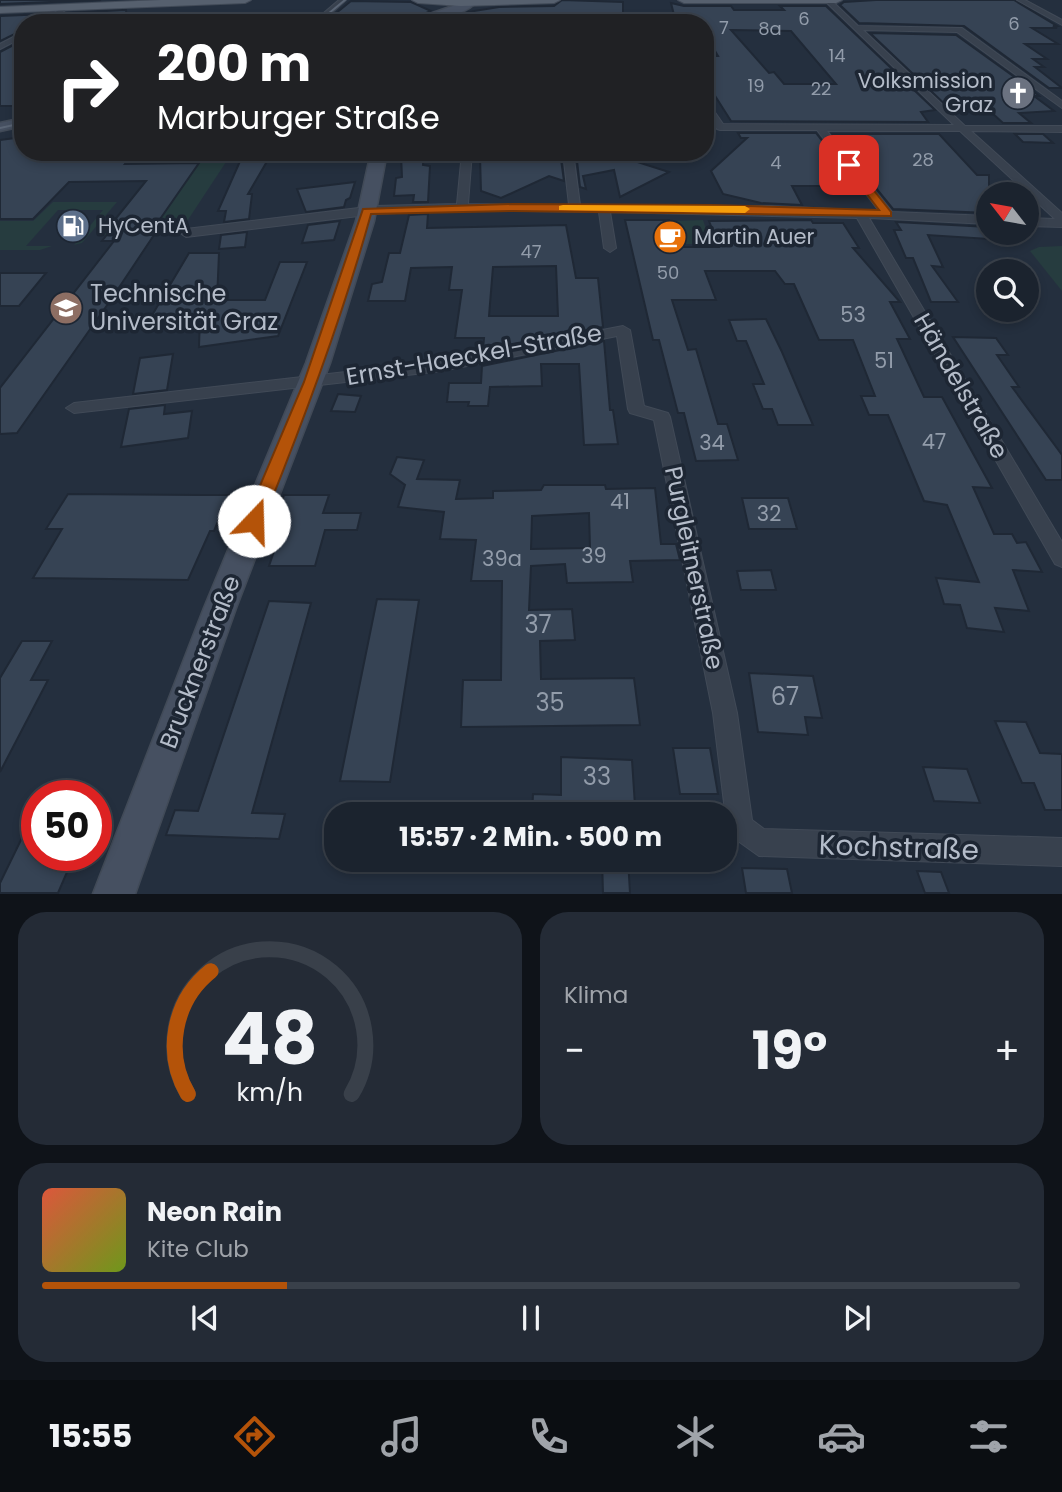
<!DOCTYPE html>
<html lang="de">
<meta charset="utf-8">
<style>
body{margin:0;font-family:Poppins,sans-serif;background:#242b36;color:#f1f3f6;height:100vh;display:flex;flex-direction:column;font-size:26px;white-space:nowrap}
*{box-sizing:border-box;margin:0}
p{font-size:23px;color:#a0a4aa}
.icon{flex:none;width:38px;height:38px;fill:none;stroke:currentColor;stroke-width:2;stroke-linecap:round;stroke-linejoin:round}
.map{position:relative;height:894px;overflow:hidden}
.sheet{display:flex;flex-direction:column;gap:18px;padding:18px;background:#0f1319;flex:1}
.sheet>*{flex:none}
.top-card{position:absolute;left:14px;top:14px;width:700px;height:147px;border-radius:28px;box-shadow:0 4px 10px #0003,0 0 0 2px #39404a;background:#202124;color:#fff;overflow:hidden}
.needle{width:46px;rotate:301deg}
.controls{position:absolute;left:976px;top:182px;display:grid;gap:14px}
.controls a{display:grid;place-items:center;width:63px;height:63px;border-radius:50%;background:#1b232e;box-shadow:0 4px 10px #0003,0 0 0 2px #39404a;font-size:35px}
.speed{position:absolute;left:21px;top:780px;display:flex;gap:14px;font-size:35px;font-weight:700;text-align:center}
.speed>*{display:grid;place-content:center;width:91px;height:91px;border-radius:50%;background:#1b232e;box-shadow:0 4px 10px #0003,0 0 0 2px #39404a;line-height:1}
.speed .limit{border:10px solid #d22;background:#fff;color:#111}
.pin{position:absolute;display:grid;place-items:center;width:60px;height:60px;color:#fff;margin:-30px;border-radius:14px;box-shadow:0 4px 10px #0006}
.me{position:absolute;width:77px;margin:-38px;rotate:21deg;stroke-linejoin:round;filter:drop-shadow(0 0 5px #0008)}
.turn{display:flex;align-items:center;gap:24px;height:147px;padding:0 28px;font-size:32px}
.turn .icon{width:91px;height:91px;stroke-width:2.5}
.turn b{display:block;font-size:49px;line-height:60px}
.big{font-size:52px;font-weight:700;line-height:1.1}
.sheet .card{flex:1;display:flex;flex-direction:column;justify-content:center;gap:10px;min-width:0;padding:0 24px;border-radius:28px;background:#242b36}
.sheet .dial{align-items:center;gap:0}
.dial svg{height:182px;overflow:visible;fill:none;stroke:#39404a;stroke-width:7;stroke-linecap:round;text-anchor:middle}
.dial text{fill:#f1f3f6;stroke:none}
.song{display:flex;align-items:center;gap:21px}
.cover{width:84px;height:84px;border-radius:10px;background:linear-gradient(135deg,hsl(10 70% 55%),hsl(80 70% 35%))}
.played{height:7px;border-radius:4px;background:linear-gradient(90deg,#b45309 25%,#39404a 25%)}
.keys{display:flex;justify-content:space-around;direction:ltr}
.heat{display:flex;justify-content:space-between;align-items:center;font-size:38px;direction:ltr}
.sheet .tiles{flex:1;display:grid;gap:18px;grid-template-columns:1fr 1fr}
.card:last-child{grid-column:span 2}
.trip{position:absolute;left:324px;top:802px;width:413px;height:70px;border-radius:28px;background:#1b232e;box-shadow:0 4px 10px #0003,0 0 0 2px #39404a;font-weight:700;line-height:70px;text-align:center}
.tabs{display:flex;height:112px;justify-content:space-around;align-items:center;background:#0b0e12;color:#a0a4aa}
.tabs .icon{width:49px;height:49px}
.tabs .active{color:#b45309}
.tabs b{font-size:32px;color:#f1f3f6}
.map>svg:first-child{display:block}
</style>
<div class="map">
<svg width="1062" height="894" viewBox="0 0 1062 894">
<rect width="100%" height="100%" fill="#242f3e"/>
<g fill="#263c3f">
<path d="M228 159 178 235H128L109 232 106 235H100L111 224 198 164 159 163 162 160Z"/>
<path d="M53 202H117L82 243 74 245 103 210H58L26 246H52L40 250H0V221H33Z"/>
<path d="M703 220 711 244H683L675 221Z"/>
<path d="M1062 246V291L1030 251 1039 247Z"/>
</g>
<g fill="#364354" stroke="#1f2835" stroke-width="2" fill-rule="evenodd">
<path d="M0 0H101L0 4Z"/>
<path d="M562 0 623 2V17L548 18 550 22 531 23H469L468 12 499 7 554 6Z"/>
<path d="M876 0H1014L1057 26H1053L1057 28H1032L1058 44H1025L1047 59H1033L1044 67H1035L1062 88H1049L964 26 859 23 840 5 844 2Z"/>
<path d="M351 1 411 2 431 11 402 23H324Z"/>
<path d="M671 3 684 6H731L734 10H784L780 6H826L935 110 921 112 928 122 731 121 705 80V56H718L705 34V23H676ZM731 30 791 31 836 84H784L774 72 769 73Z"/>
<path d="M126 10 127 23H51L66 13Z"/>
<path d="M48 14 35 23H23V30L0 41V16Z"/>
<path d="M870 33 956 35 1030 88 1039 96H1034L1054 111 1019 113 1031 123H1003L991 112 952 111Z"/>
<path d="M23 40V106H0V52Z"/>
<path d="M738 133H816L857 186H792L802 205 761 203 723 194 711 171 747 138H741Z"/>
<path d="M832 134H939L977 175H989V213L893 209Z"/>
<path d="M1015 134H1043L1053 143 1023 142Z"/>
<path d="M23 137V152H135L125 164 199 163 149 235H154L110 301 17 433 0 434V388L114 241H102L109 232H105L146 181 69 182 33 219H0V140Z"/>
<path d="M407 152H424L423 165 430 166 428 202H413L414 195 394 196 396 178 402 177 401 155H407Z"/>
<path d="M492 152H560L564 181 549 176 501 198 481 191 480 157Z"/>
<path d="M576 152H606L669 172 620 197 614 170 583 176 586 189 580 187Z"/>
<path d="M269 158 248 194H252L249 219 224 222 226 211H218L241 159Z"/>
<path d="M355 182 350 198 346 200 344 207 306 212 297 189Z"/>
<path d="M428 214 427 228 566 225 576 278H598L603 327 483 350 484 338H455L462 290H449L452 267 411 268 405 301H368L372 284 382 282 389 253H400L409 215ZM556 266 558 316H489L493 267Z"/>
<path d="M625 220H669L677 247H719L709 221 811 220 813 223H843L859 248H853L900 302H890L910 339H897L924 397H942L992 488 973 487 994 534H1012L1017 543 1026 542 1042 572 1013 570 1029 611 995 608 1004 632 967 628 960 605 944 604 936 578 979 582 947 505 924 501 888 415H869L861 396H875L853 340H819L794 284H785L775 271H705L716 300H672L688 350 696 349 718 424H727L738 460 696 461 684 413H678L659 340H653Z"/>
<path d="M340 221 334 240 302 243 308 225Z"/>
<path d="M896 222 989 227V239L928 235 943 267 932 266 958 302H931L913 258H906L894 230H901Z"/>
<path d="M247 232 245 247 219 249 221 235Z"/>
<path d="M189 253H219L217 300H265L280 262H307L278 336 199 347 200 316 151 317Z"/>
<path d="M0 273H46L19 306H0Z"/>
<path d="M766 319 782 352 813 425H778L772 409H763L753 384H764L746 341H737L729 320Z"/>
<path d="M953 337 996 338 1008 355H997L1019 387H1012L1062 455V480H1046Z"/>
<path d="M604 341 610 410H613L618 444 584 445 579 364H541L542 386 490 387 488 406H468L469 402H447L449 383H481L482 366Z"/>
<path d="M173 354 167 390 133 394 140 358Z"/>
<path d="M338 394 361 396 355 412 331 411Z"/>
<path d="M165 405 164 414 192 411 188 438 121 447 129 409Z"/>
<path d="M397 457 424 460 417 479 460 480 456 499 493 498V491L541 490 544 485H605L606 489 655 488 661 544H676L680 560 630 561 633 582 567 583 565 564 531 566 529 610 572 609 575 640 540 641 541 679 634 678 640 725 461 727 463 680H501L502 581H471L476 540 440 539 444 512 398 507 405 485 390 474ZM589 513 590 548 531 549 532 516Z"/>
<path d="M68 494 200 495H229L214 531H210L188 580 33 578 62 529H46Z"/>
<path d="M284 495H329L323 513H361L357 530H325L315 566H269L287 513H278Z"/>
<path d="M742 498H788L797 529H749Z"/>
<path d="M771 570 776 590H741L737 571Z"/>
<path d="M377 599 419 600 390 782 340 781Z"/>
<path d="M269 601 311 603 252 813 285 814 279 839 166 835 175 810 198 811Z"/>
<path d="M22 641H52L31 680H48L0 772V678Z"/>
<path d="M749 673 813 676 822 718 805 717 808 735 758 732Z"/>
<path d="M995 721 1026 722 1040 753 1062 754V810H1045L1034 783H1022Z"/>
<path d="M673 748H710L718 794H680Z"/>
<path d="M561 757 632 760 635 806H604V814H532L533 794 561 795Z"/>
<path d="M923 767 967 769 980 803 934 801Z"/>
<path d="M37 807V856H74L58 893H0V883Z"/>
<path d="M602 859H628L630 893H603Z"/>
<path d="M742 868 787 869 792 893H746Z"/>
<path d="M917 871 941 872 949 893H925Z"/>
</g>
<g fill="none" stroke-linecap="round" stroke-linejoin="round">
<defs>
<g id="street">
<path d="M339 0H346L320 23H312Z"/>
<path d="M831 0 858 26 962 28 1062 101V108L957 32 863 30 965 126H1062V132L971 131 1062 213V227L1027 226V218L1055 219 960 131H827L892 212 989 216V224L869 218 1062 542V567L1055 564 857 218 610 212 616 248 610 252 604 248 599 212 462 210 375 214 186 237 180 233 186 229 375 206 457 204 462 152H472L468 204 569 205 563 152H573L580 205 770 206 879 211 817 130H720L717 129 705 109V98L723 124 954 125 825 1Z"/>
<path d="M1017 0H1025L1062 20V25Z"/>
<path d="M62 8 67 9 46 23H38Z"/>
<path d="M446 11 459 16 462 23H454V18L444 14Z"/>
<path d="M23 32V37L0 49V44Z"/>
<path d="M623 326 630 330 644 406 668 413 670 417 737 713 752 820 764 829 1062 838V866L759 856 731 836 727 827 713 713 654 420 630 413 628 409 617 336 442 371 74 413 66 408 74 403 442 361Z"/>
</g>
<g id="secondary">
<path d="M467 1 476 3C459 18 426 23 404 23Z"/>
<path d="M23 118V126L0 131V123Z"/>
<path d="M371 152H387L374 221 330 363 236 608 135 894H93L204 608 306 363 356 221Z"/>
</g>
<g id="primary">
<path d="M161 0H251L245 3 0 13V7Z"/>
<path d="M412 0H560L554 3 461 6 418 3Z"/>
<path d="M678 0H842L836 3H684Z"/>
</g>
</defs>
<use href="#street" stroke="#414a57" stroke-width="2"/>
<use href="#secondary" stroke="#414a57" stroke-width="3"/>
<use href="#primary" stroke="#414a57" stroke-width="2"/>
<use href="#street" fill="#38414e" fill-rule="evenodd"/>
<use href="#secondary" fill="#465061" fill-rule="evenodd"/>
<use href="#primary" fill="#56606e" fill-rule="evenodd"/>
<g stroke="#5a6575" stroke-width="2">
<path d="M317 23 345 0"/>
<path d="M0 128 23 123"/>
</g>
</g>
<path fill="#b45309" stroke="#753606" stroke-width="2" d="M846 163H852L891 212V216L513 211 371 214C342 319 304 420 263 521L260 525H248L245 521 304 382 363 209 513 204 712 205 879 210 846 167Z"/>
<path fill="#f59e0b" d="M563 205 745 206 750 209 745 213 559 210V206Z"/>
<defs>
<symbol id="church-disc" viewBox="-11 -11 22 22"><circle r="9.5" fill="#6b7280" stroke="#1d2633"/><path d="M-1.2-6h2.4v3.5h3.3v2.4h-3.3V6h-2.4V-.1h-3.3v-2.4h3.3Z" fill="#fff"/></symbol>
<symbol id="fuel-disc" viewBox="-11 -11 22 22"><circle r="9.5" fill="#5c6f8a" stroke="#1d2633"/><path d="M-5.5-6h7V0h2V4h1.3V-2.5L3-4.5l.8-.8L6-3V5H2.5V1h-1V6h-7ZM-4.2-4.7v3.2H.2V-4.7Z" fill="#fff"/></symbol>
<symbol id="cafe-disc" viewBox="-11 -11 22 22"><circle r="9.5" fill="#e8710a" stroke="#1d2633"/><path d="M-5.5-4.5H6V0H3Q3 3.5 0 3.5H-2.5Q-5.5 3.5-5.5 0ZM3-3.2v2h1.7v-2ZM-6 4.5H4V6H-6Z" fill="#fff"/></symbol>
<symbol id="university-disc" viewBox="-11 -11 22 22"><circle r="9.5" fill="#8d6e63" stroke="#1d2633"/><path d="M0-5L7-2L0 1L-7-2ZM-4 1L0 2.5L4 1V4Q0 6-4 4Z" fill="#fff"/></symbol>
</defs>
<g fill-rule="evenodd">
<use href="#church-disc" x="999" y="74" width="38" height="38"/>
<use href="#fuel-disc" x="54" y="207" width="38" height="38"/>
<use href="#cafe-disc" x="651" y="218" width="38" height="38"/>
<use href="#university-disc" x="47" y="289" width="38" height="38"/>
</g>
<g text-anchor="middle" stroke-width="7" stroke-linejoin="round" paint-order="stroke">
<g font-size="18" fill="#929caa">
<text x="804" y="25">6</text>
<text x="1014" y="30">6</text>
<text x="724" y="34">7</text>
<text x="770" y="35">8a</text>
<text x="837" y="62">14</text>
<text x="756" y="92">19</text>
<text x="821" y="95">22</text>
<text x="923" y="166">28</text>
<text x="776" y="169">4</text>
<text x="531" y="258">47</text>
<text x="668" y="279">50</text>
</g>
<g font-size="21" fill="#b4bcc9" stroke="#1d2633" text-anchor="start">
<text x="993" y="88" text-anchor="end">Volksmission<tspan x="993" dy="24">Graz</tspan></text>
<text x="98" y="233">HyCentA</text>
<text x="694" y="244">Martin Auer</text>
</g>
<g font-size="21" fill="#929caa">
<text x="853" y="322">53</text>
<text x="884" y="368">51</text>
<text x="934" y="449">47</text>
<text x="712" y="450">34</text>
<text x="620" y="509">41</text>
<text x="769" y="521">32</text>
<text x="594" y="563">39</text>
<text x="502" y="566">39a</text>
</g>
<g font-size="24" fill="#b4bcc9" stroke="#1d2633" text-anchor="start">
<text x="90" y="302">Technische<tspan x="90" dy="28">Universität Graz</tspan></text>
</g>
<g font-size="24" fill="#b4bcc9" stroke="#1d2633">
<text transform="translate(474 355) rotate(-10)" y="8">Ernst-Haeckel-Straße</text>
<text transform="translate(961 386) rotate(60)" y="8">Händelstraße</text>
<text transform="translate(694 568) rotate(78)" y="8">Purgleitnerstraße</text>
<text transform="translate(200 662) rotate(-69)" y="8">Brucknerstraße</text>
</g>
<g font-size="24" fill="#929caa">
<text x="538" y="633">37</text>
<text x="785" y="705">67</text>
<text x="550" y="711">35</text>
<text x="597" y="785">33</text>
</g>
<g font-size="28" fill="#b4bcc9" stroke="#1d2633">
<text transform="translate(899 847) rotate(2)" y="10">Kochstraße</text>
</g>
</g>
</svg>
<div class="controls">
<a><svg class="needle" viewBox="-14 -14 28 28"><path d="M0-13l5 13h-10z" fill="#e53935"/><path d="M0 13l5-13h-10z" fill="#a0a4aa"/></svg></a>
<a><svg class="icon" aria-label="search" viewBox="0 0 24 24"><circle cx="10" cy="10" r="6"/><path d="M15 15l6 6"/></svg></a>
</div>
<div class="speed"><div class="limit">50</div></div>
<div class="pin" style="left:849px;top:165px;background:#d93025"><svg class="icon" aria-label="arrive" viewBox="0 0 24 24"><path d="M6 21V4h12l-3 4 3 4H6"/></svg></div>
<svg class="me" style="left:254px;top:521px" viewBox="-20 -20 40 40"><circle r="19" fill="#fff"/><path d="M0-13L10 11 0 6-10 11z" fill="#b45309"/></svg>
<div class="trip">15:57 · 2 Min. · 500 m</div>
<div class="top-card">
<div class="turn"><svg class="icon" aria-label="right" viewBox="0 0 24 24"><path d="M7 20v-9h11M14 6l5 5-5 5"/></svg><div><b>200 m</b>Marburger Straße</div></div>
</div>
</div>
<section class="sheet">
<div class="tiles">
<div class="card dial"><svg viewBox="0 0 100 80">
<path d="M14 69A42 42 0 1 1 86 69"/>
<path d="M14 69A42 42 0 0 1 24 15" stroke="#b45309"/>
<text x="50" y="56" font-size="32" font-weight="700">48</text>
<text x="50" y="72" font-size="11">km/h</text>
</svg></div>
<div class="card"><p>Klima</p>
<div class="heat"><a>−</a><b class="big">19°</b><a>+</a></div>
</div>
<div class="card">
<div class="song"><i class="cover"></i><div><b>Neon Rain</b><p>Kite Club</p></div></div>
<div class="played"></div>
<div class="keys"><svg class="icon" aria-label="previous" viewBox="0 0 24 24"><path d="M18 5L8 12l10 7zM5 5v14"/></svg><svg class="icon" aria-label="pause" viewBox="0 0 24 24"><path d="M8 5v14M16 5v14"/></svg><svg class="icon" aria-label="next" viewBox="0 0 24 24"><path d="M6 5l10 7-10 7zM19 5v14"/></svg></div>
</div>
</div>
</section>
<nav class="tabs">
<b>15:55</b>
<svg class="icon active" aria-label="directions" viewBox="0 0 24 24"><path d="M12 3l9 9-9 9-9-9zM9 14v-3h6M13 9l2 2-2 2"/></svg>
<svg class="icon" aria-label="music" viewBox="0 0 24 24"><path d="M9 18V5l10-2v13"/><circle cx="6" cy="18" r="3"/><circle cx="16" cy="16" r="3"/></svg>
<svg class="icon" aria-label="phone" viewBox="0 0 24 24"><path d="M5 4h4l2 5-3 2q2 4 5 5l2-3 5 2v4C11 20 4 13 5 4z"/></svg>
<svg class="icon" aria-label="climate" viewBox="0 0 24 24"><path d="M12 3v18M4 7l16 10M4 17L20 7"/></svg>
<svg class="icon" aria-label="car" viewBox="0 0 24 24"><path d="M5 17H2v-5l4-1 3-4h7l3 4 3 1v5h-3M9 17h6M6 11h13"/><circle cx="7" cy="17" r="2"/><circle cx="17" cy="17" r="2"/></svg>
<svg class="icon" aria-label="filters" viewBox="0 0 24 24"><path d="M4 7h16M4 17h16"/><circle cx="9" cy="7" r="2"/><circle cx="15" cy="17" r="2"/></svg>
</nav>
